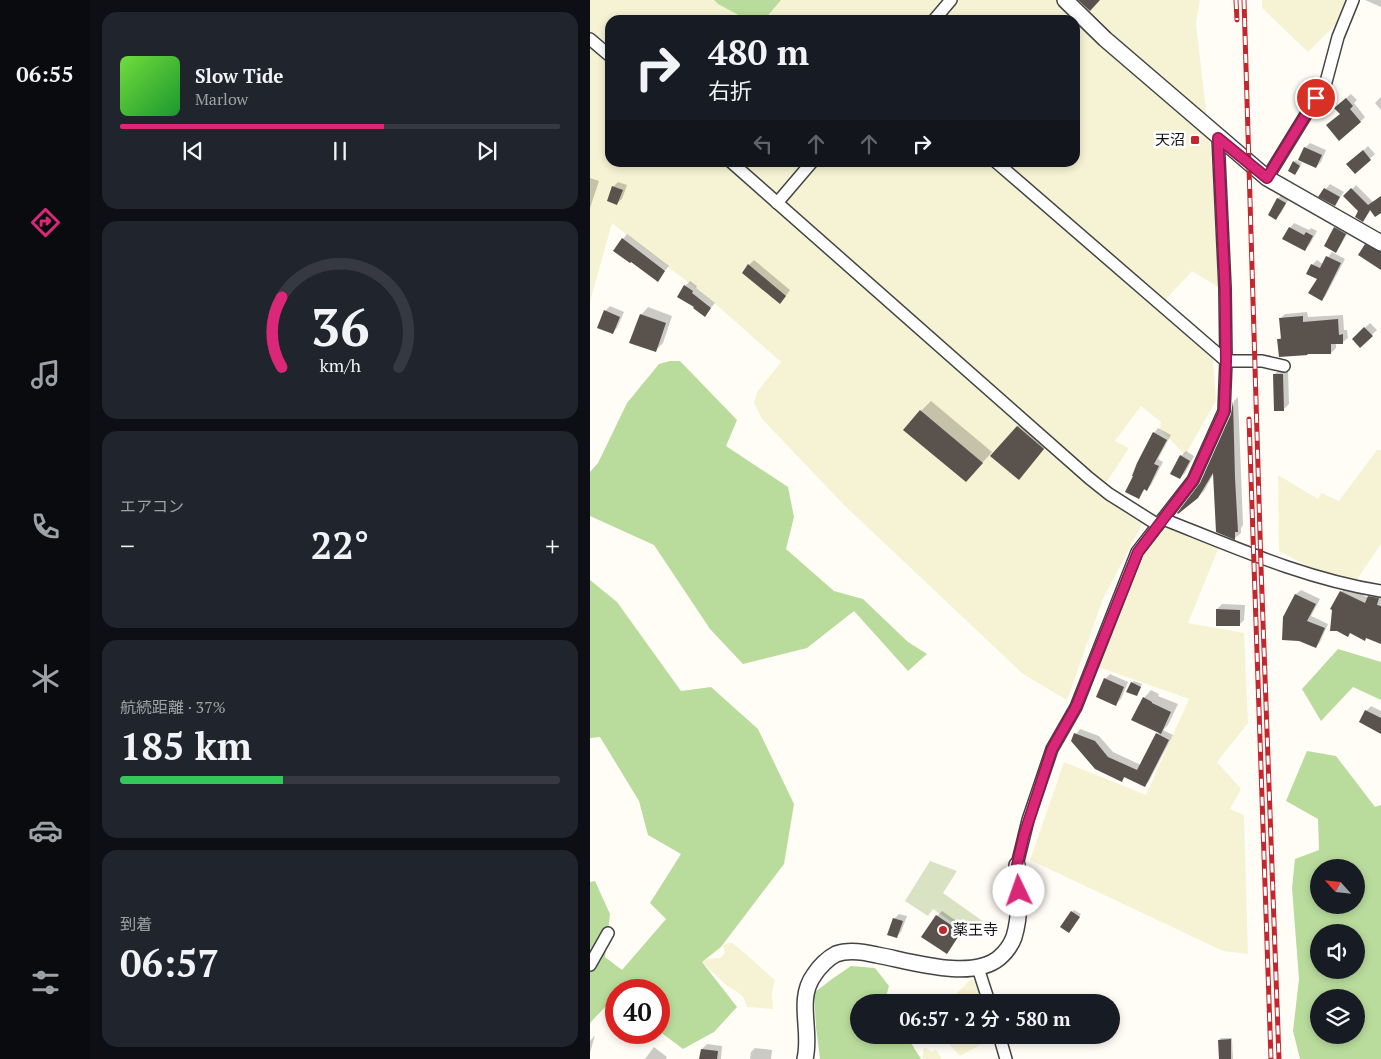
<!DOCTYPE html>
<html lang="ja">
<meta charset="utf-8">
<style>
body{margin:0;font-family:"PT Serif","Noto Sans JP",serif;background:#20242c;color:#f1f3f6;height:100vh;display:flex;flex-direction:column;font-size:19px;white-space:nowrap}
*{box-sizing:border-box;margin:0}
p{font-size:16px;color:#9ea1a6}
.icon{flex:none;width:28px;height:28px;fill:none;stroke:currentColor;stroke-width:2;stroke-linecap:round;stroke-linejoin:round}
.map{position:relative;flex:1;overflow:hidden}
.side{display:flex;flex-direction:column;gap:12px;padding:12px;background:#0d0f14;width:500px}
.side>*{flex:none}
.top-card{position:absolute;left:15px;top:15px;width:475px;height:152px;border-radius:15px;box-shadow:0 2px 8px #0003;background:#171b24;color:#f1f3f6;overflow:hidden}
.needle{width:32px;rotate:297deg}
.controls{position:absolute;left:720px;top:859px;display:grid;gap:10px}
.controls a{display:grid;place-items:center;width:55px;height:55px;border-radius:50%;background:#171b24;box-shadow:0 2px 8px #0003;font-size:25px}
.speed{position:absolute;left:15px;top:979px;display:flex;gap:10px;font-size:25px;font-weight:700;text-align:center}
.speed>*{display:grid;place-content:center;width:65px;height:65px;border-radius:50%;background:#171b24;box-shadow:0 2px 8px #0003;line-height:1}
.speed .limit{border:8px solid #d22;background:#fff;color:#111}
.pin{position:absolute;display:grid;place-items:center;width:42px;height:42px;color:#fff;margin:-21px;border:2px solid #fff;border-radius:50%;box-shadow:0 1px 5px #0007}
.me{position:absolute;width:55px;margin:-28px;rotate:357deg;stroke-linejoin:round;filter:drop-shadow(0 0 4px #0008)}
.turn{display:flex;align-items:center;gap:18px;height:105px;padding:0 20px;font-size:22px}
.turn .icon{width:65px;height:65px;stroke-width:2.5}
.turn b{display:block;font-size:35px;line-height:42px}
.lanes{display:flex;align-items:center;height:48px;padding:0 20px;background:#0003;justify-content:center;gap:25px;direction:ltr}
.lanes .off{opacity:.35}
.big{font-size:38px;font-weight:600;line-height:1.1}
.side .card{flex:1;display:flex;flex-direction:column;justify-content:center;gap:8px;min-width:0;padding:0 18px;border-radius:15px;background:#20242c}
.side .dial{align-items:center;gap:0}
.dial svg{height:130px;overflow:visible;fill:none;stroke:#363941;stroke-width:7;stroke-linecap:round;text-anchor:middle}
.dial text{fill:#f1f3f6;stroke:none}
.song{display:flex;align-items:center;gap:15px}
.cover{width:60px;height:60px;border-radius:8px;background:linear-gradient(135deg,hsl(100 70% 55%),hsl(130 70% 35%))}
.played{height:5px;border-radius:2px;background:linear-gradient(90deg,#db2777 60%,#363941 60%)}
.keys{display:flex;justify-content:space-around;direction:ltr}
.heat{display:flex;justify-content:space-between;align-items:center;font-size:28px;direction:ltr}
.charge{height:8px;border-radius:4px;background:linear-gradient(90deg,#34c759 37%,#363941 0)}
.trip{position:absolute;left:260px;top:994px;width:270px;height:50px;border-radius:25px;background:#171b24;box-shadow:0 2px 8px #0003;font-weight:600;line-height:50px;text-align:center}
main{display:flex;flex:1;min-height:0}
.menu{display:flex;flex-direction:column;width:90px;justify-content:space-around;align-items:center;background:#090b0e;color:#9ea1a6}
.menu .icon{width:35px;height:35px}
.menu .current{color:#db2777}
.menu b{font-size:22px;color:#f1f3f6}
.map>svg:first-child{display:block}
</style>
<main>
<nav class="menu">
<b>06:55</b>
<svg class="icon current" aria-label="directions" viewBox="0 0 24 24"><path d="M12 3l9 9-9 9-9-9zM9 14v-3h6M13 9l2 2-2 2"/></svg>
<svg class="icon" aria-label="music" viewBox="0 0 24 24"><path d="M9 18V5l10-2v13"/><circle cx="6" cy="18" r="3"/><circle cx="16" cy="16" r="3"/></svg>
<svg class="icon" aria-label="phone" viewBox="0 0 24 24"><path d="M5 4h4l2 5-3 2q2 4 5 5l2-3 5 2v4C11 20 4 13 5 4z"/></svg>
<svg class="icon" aria-label="climate" viewBox="0 0 24 24"><path d="M12 3v18M4 7l16 10M4 17L20 7"/></svg>
<svg class="icon" aria-label="car" viewBox="0 0 24 24"><path d="M5 17H2v-5l4-1 3-4h7l3 4 3 1v5h-3M9 17h6M6 11h13"/><circle cx="7" cy="17" r="2"/><circle cx="17" cy="17" r="2"/></svg>
<svg class="icon" aria-label="filters" viewBox="0 0 24 24"><path d="M4 7h16M4 17h16"/><circle cx="9" cy="7" r="2"/><circle cx="15" cy="17" r="2"/></svg>
</nav>
<section class="side">
<div class="card">
<div class="song"><i class="cover"></i><div><b>Slow Tide</b><p>Marlow</p></div></div>
<div class="played"></div>
<div class="keys"><svg class="icon" aria-label="previous" viewBox="0 0 24 24"><path d="M18 5L8 12l10 7zM5 5v14"/></svg><svg class="icon" aria-label="pause" viewBox="0 0 24 24"><path d="M8 5v14M16 5v14"/></svg><svg class="icon" aria-label="next" viewBox="0 0 24 24"><path d="M6 5l10 7-10 7zM19 5v14"/></svg></div>
</div>
<div class="card dial"><svg viewBox="0 0 100 80">
<path d="M14 69A42 42 0 1 1 86 69"/>
<path d="M14 69A42 42 0 0 1 14 26" stroke="#db2777"/>
<text x="50" y="56" font-size="32" font-weight="700">36</text>
<text x="50" y="72" font-size="11">km/h</text>
</svg></div>
<div class="card"><p>エアコン</p>
<div class="heat"><a>−</a><b class="big">22°</b><a>+</a></div>
</div>
<div class="card"><p>航続距離 · 37%</p><b class="big">185 km</b><div class="charge"></div></div>
<div class="card"><p>到着</p><b class="big">06:57</b></div>
</section>
<div class="map">
<svg width="791" height="1059" viewBox="0 0 791 1059">
<rect width="100%" height="100%" fill="#fffdf5"/>
<g fill="#f6f3d4" fill-rule="evenodd">
<path d="M0 0H610L606 23 627 206 628 287 602 271 567 309 623 359 626 401 595 455 570 429 571 422 551 406 525 441 539 448 508 495 552 524 513 599 477 700 433 674 255 506 172 419 164 403 167 392 191 362 122 301 22 223 0 302ZM20 20H485V162H20Z"/>
<path d="M672 0H759L752 18 718 52 672 8Z"/>
<path d="M787 450H791V544L765 582 731 573 689 551 688 475 728 499 731 493 749 501Z"/>
<path d="M579 525 629 547 598 623 654 633 658 723 627 762 651 789 640 809 654 815 658 954 633 951 440 860 474 762 556 795 599 699 508 667 554 551Z"/>
<path d="M138 943H143L185 980 182 992 183 1009 157 1007 153 997 146 991 137 986 112 962 117 959 130 958 135 953 133 946Z"/>
<path d="M380 980H383L389 985 395 1002H358Z"/>
<path d="M351 1035H404V1037L370 1056Z"/>
<path d="M335 1047 341 1052 346 1050 352 1059H333V1050Z"/>
</g>
<g fill="#b9dc9c" fill-rule="evenodd">
<path d="M124 0H191L174 20H158L128 4Z"/>
<path d="M80 361H90L147 420 136 446 198 487 204 517 196 549 244 591 273 599 318 642 337 654 318 671 264 611 217 648 153 664 120 629 64 545 0 516V472L8 463 37 403 69 364Z"/>
<path d="M0 580 27 602 91 691 121 687 168 729 204 804 194 864 131 947 112 962 147 1007 124 1032 93 1049 69 1031V990H26V1009L17 1005 0 1023V882L5 881 20 914 15 957 32 970 76 919 60 903 91 854 58 835 49 801 10 737 0 738Z"/>
<path d="M748 649 791 662V700L763 687 731 721 712 689Z"/>
<path d="M717 751 746 756 785 807 791 805V1059H710L703 1031 709 979 702 888 705 859 729 850 728 819 696 801ZM729 868H766V905H729ZM766 932V970H729V932ZM729 998H766V1035H729Z"/>
<path d="M261 966 285 968 299 986 295 1000 296 1002H269V1035H316L331 1059H230L226 1027 224 993 242 979Z"/>
</g>
<path fill="#d9e3c4" d="M340 861 367 871 353 893 394 922 383 937 343 909 338 916 315 901Z"/>
<g fill="#0003">
<path d="M775 0H791V7Z"/>
<path d="M761 94 767 100 764 103 775 117 770 122 751 114 750 103Z"/>
<path d="M791 97V110L785 103Z"/>
<path d="M720 143 736 150 731 162 726 167 715 148Z"/>
<path d="M778 146 785 154 765 172 763 160Z"/>
<path d="M706 160 712 163 707 172 704 162Z"/>
<path d="M0 178 9 181 0 208Z"/>
<path d="M28 182 37 185 32 199 27 203 23 187Z"/>
<path d="M740 184 754 192 745 204 730 196Z"/>
<path d="M766 185 783 202 791 196V211L781 210 773 221 770 211 755 196Z"/>
<path d="M693 194 700 197 691 213 686 218 679 214 688 198Z"/>
<path d="M704 223 719 230 721 228 727 231 720 244 715 249 700 228Z"/>
<path d="M750 223 760 229 750 246 746 251 745 228Z"/>
<path d="M37 234 79 266 67 280 41 260 24 251Z"/>
<path d="M780 240 791 246V269L776 245Z"/>
<path d="M742 252 755 259 736 295 732 300 728 279 722 265 727 260 733 264Z"/>
<path d="M164 260 200 290 195 297 159 265Z"/>
<path d="M100 281 107 286 106 288 125 303 115 315 95 286Z"/>
<path d="M20 306 34 312 27 328 22 333 15 311Z"/>
<path d="M58 307 82 316 73 343 65 351 51 315Z"/>
<path d="M717 312 718 317 753 315 754 330H757L758 338 753 342 746 343V348L741 353H718L717 354 688 340 692 336 690 319 695 314Z"/>
<path d="M780 323 787 330 770 346 763 339Z"/>
<path d="M689 370H698L699 404 694 409 684 375Z"/>
<path d="M648 397 653 525 651 528V533L645 538 627 531 624 473 614 491 608 497 611 484 642 414 644 401Z"/>
<path d="M341 401 402 452 376 481 331 411Z"/>
<path d="M434 420 460 441 436 471 427 427Z"/>
<path d="M568 428 581 435 568 459 573 462 561 485 557 489H555L548 498 564 433Z"/>
<path d="M596 451 604 456 595 473 590 478 591 456Z"/>
<path d="M756 587 779 598 784 592 791 594V642L761 632 758 636 751 592Z"/>
<path d="M711 590 730 599 721 616 738 624 730 642 726 647 694 618 706 594Z"/>
<path d="M632 604 655 605 654 620 649 625 627 609Z"/>
<path d="M520 674 538 682 531 699 526 704 515 679Z"/>
<path d="M544 681 552 684 548 692 542 683Z"/>
<path d="M561 690 569 694 568 696 588 704 578 725 573 730 583 735 559 781 555 786 536 776 532 780 486 734 490 729 509 736 523 752 551 765 569 732 554 698Z"/>
<path d="M781 706 791 711V732L776 711Z"/>
<path d="M484 910 491 914 481 929 482 912Z"/>
<path d="M352 911 371 924 370 925 374 928 356 952 347 916Z"/>
<path d="M309 914 317 916 311 932 306 937 299 934 305 918Z"/>
<path d="M5 1035 0 1053V1041Z"/>
<path d="M631 1038H642L643 1059H630L629 1040Z"/>
<path d="M117 1044 132 1046 131 1059H111L112 1049Z"/>
<path d="M64 1047 77 1057 76 1059H55Z"/>
<path d="M165 1048 182 1050 181 1059H160L161 1052Z"/>
</g>
<g fill="#5a524d">
<path d="M488 0H510L500 11Z"/>
<path d="M756 98 763 106 760 109 771 122 749 141 736 125 750 114 744 108Z"/>
<path d="M714 147 732 155 726 168 708 160Z"/>
<path d="M773 150 781 160 765 174 756 164Z"/>
<path d="M703 161 710 166 705 175 698 171Z"/>
<path d="M22 186 33 190 27 205 17 201Z"/>
<path d="M734 188 750 197 745 206 728 197Z"/>
<path d="M761 188 778 205 791 196V213L785 217 780 210 773 222 765 217 768 211 753 196Z"/>
<path d="M687 198 696 203 686 220 678 215Z"/>
<path d="M699 227 714 235 716 232 723 236 715 251 692 239Z"/>
<path d="M744 227 756 234 746 253 734 246Z"/>
<path d="M32 238 75 271 68 282 41 262 40 263 23 251Z"/>
<path d="M775 244 791 252V270L768 255Z"/>
<path d="M736 256 751 263 732 301 718 293 727 279 716 274 721 264 730 268Z"/>
<path d="M158 264 196 296 190 304 152 273Z"/>
<path d="M94 285 103 291 102 293 121 308 115 317 103 308 104 307 87 297Z"/>
<path d="M14 310 30 317 23 334 7 328Z"/>
<path d="M50 314 76 323 66 352 39 343Z"/>
<path d="M713 316V322L748 319 749 335 753 334V344H741V354H717L718 355 689 357 687 339H691L689 318Z"/>
<path d="M774 327 783 336 770 348 762 339Z"/>
<path d="M683 374H693L694 411H684Z"/>
<path d="M643 401 645 478 648 532H645V540L626 532 623 473 608 498 588 514 587 513 610 483 641 414Z"/>
<path d="M330 410 393 463 376 482 313 430Z"/>
<path d="M427 426 454 449 429 480 400 456Z"/>
<path d="M563 432 577 440 564 464 569 466 557 491 554 489 549 499 535 492 543 476H542L547 463Z"/>
<path d="M590 455 600 461 590 479 580 474Z"/>
<path d="M750 591 775 603 778 596 789 598 787 605 791 606V644L776 638 775 641 760 633 758 637 747 631H740L742 610 740 609Z"/>
<path d="M705 594 726 604 717 621 735 628 726 648 709 641 692 640 693 617Z"/>
<path d="M626 609 650 610V626H626Z"/>
<path d="M514 678 534 687 526 706 506 697Z"/>
<path d="M541 682 551 687 547 696 536 692Z"/>
<path d="M553 697 562 702V703L581 712 571 734 541 720Z"/>
<path d="M775 710 791 718V734L769 722Z"/>
<path d="M484 733 505 741 518 757 547 770 566 733 579 740 555 787 534 777 532 782 505 769 481 741Z"/>
<path d="M481 911 490 917 479 933 470 927Z"/>
<path d="M346 915 367 929 366 931 370 934 357 954 331 937Z"/>
<path d="M303 918 313 921 307 938 297 935Z"/>
<path d="M641 1039V1059H629L628 1040Z"/>
<path d="M111 1049 128 1051 127 1059H109Z"/>
</g>
<g fill="none" stroke-linecap="round" stroke-linejoin="round">
<defs>
<g id="minor">
<path d="M344 20 361 0"/>
<path d="M0 39 20 56"/>
<path d="M141 162 499 478 519 494 568 525"/>
<path d="M406 162 636 361H672L694 366"/>
<path d="M677 178 736 82 748 37 763 0"/>
<path d="M187 203 222 162"/>
<path d="M573 519C644 547 715 579 791 591"/>
<path d="M427 865 438 820 462 749 486 707 547 552 603 480 634 411 636 361 635 288 628 138"/>
<path d="M0 965 18 933"/>
<path d="M388 968 399 1002"/>
<path d="M409 1035 416 1059"/>
</g>
<g id="tertiary">
<path d="M475 0 515 39 677 178 791 243"/>
<path d="M215 1059C222 1030 206 1000 224 975 229 967 238 958 246 954 259 949 275 952 287 955 320 961 381 981 409 958 415 953 421 945 424 937 431 914 429 889 427 865"/>
</g>
</defs>
<use href="#minor" stroke="#444" stroke-width="14"/>
<use href="#tertiary" stroke="#444" stroke-width="18"/>
<use href="#minor" stroke="#fff" stroke-width="11"/>
<use href="#tertiary" stroke="#fff" stroke-width="15"/>
<defs>
<g id="rail">
<path d="M646 0 647 20"/>
<path d="M654 0 671 567 689 1059"/>
<path d="M659 419 681 1059"/>
</g>
</defs>
<use href="#rail" stroke="#c4262e" stroke-width="5"/>
<use href="#rail" stroke="#fff" stroke-width="3" stroke-dasharray="9" stroke-linecap="butt"/>
</g>
<g fill="none" stroke-linecap="round" stroke-linejoin="round">
<defs>
<path id="route" d="M429 891 427 865 434 835 462 749 486 707 548 552 603 480 634 412 636 361 635 288 628 138 677 178 726 98"/>
</defs>
<use href="#route" stroke="#8e194d" stroke-width="12"/>
<use href="#route" stroke="#db2777" stroke-width="9"/>
</g>
<g fill="#c4262e" stroke="#fff" stroke-width="2">
<rect x="600" y="135" width="10" height="10" rx="2.5"/>
<circle cx="353" cy="930" r="5"/>
</g>
<g text-anchor="middle" stroke-width="5" stroke-linejoin="round" paint-order="stroke">
<g font-size="15" fill="#111" stroke="#fff" text-anchor="end">
<text x="595" y="145">天沼</text>
<text x="363" y="935" text-anchor="start">薬王寺</text>
</g>
</g>
</svg>
<div class="controls">
<a><svg class="needle" viewBox="-14 -14 28 28"><path d="M0-13l5 13h-10z" fill="#e53935"/><path d="M0 13l5-13h-10z" fill="#9ea1a6"/></svg></a>
<a><svg class="icon" aria-label="sound" viewBox="0 0 24 24"><path d="M4 9h4l5-4v14l-5-4H4zM17 9q2 3 0 6"/></svg></a>
<a><svg class="icon" aria-label="layers" viewBox="0 0 24 24"><path d="M12 4l9 5-9 5-9-5zM3 14l9 5 9-5"/></svg></a>
</div>
<div class="speed"><div class="limit">40</div></div>
<div class="pin" style="left:726px;top:98px;background:#d93025"><svg class="icon" aria-label="arrive" viewBox="0 0 24 24"><path d="M6 21V4h12l-3 4 3 4H6"/></svg></div>
<svg class="me" style="left:429px;top:891px" viewBox="-20 -20 40 40"><circle r="19" fill="#fff"/><path d="M0-13L10 11 0 6-10 11z" fill="#db2777"/></svg>
<div class="trip">06:57 · 2 分 · 580 m</div>
<div class="top-card">
<div class="turn"><svg class="icon" aria-label="right" viewBox="0 0 24 24"><path d="M7 20v-9h11M14 6l5 5-5 5"/></svg><div><b>480 m</b>右折</div></div>
<div class="lanes"><svg class="icon off" aria-label="left" viewBox="0 0 24 24"><path d="M17 20v-9H6M10 6l-5 5 5 5"/></svg><svg class="icon off" aria-label="ahead" viewBox="0 0 24 24"><path d="M12 20V5M6 11l6-6 6 6"/></svg><svg class="icon off" aria-label="ahead" viewBox="0 0 24 24"><path d="M12 20V5M6 11l6-6 6 6"/></svg><svg class="icon" aria-label="right" viewBox="0 0 24 24"><path d="M7 20v-9h11M14 6l5 5-5 5"/></svg></div>
</div>
</div>
</main>
